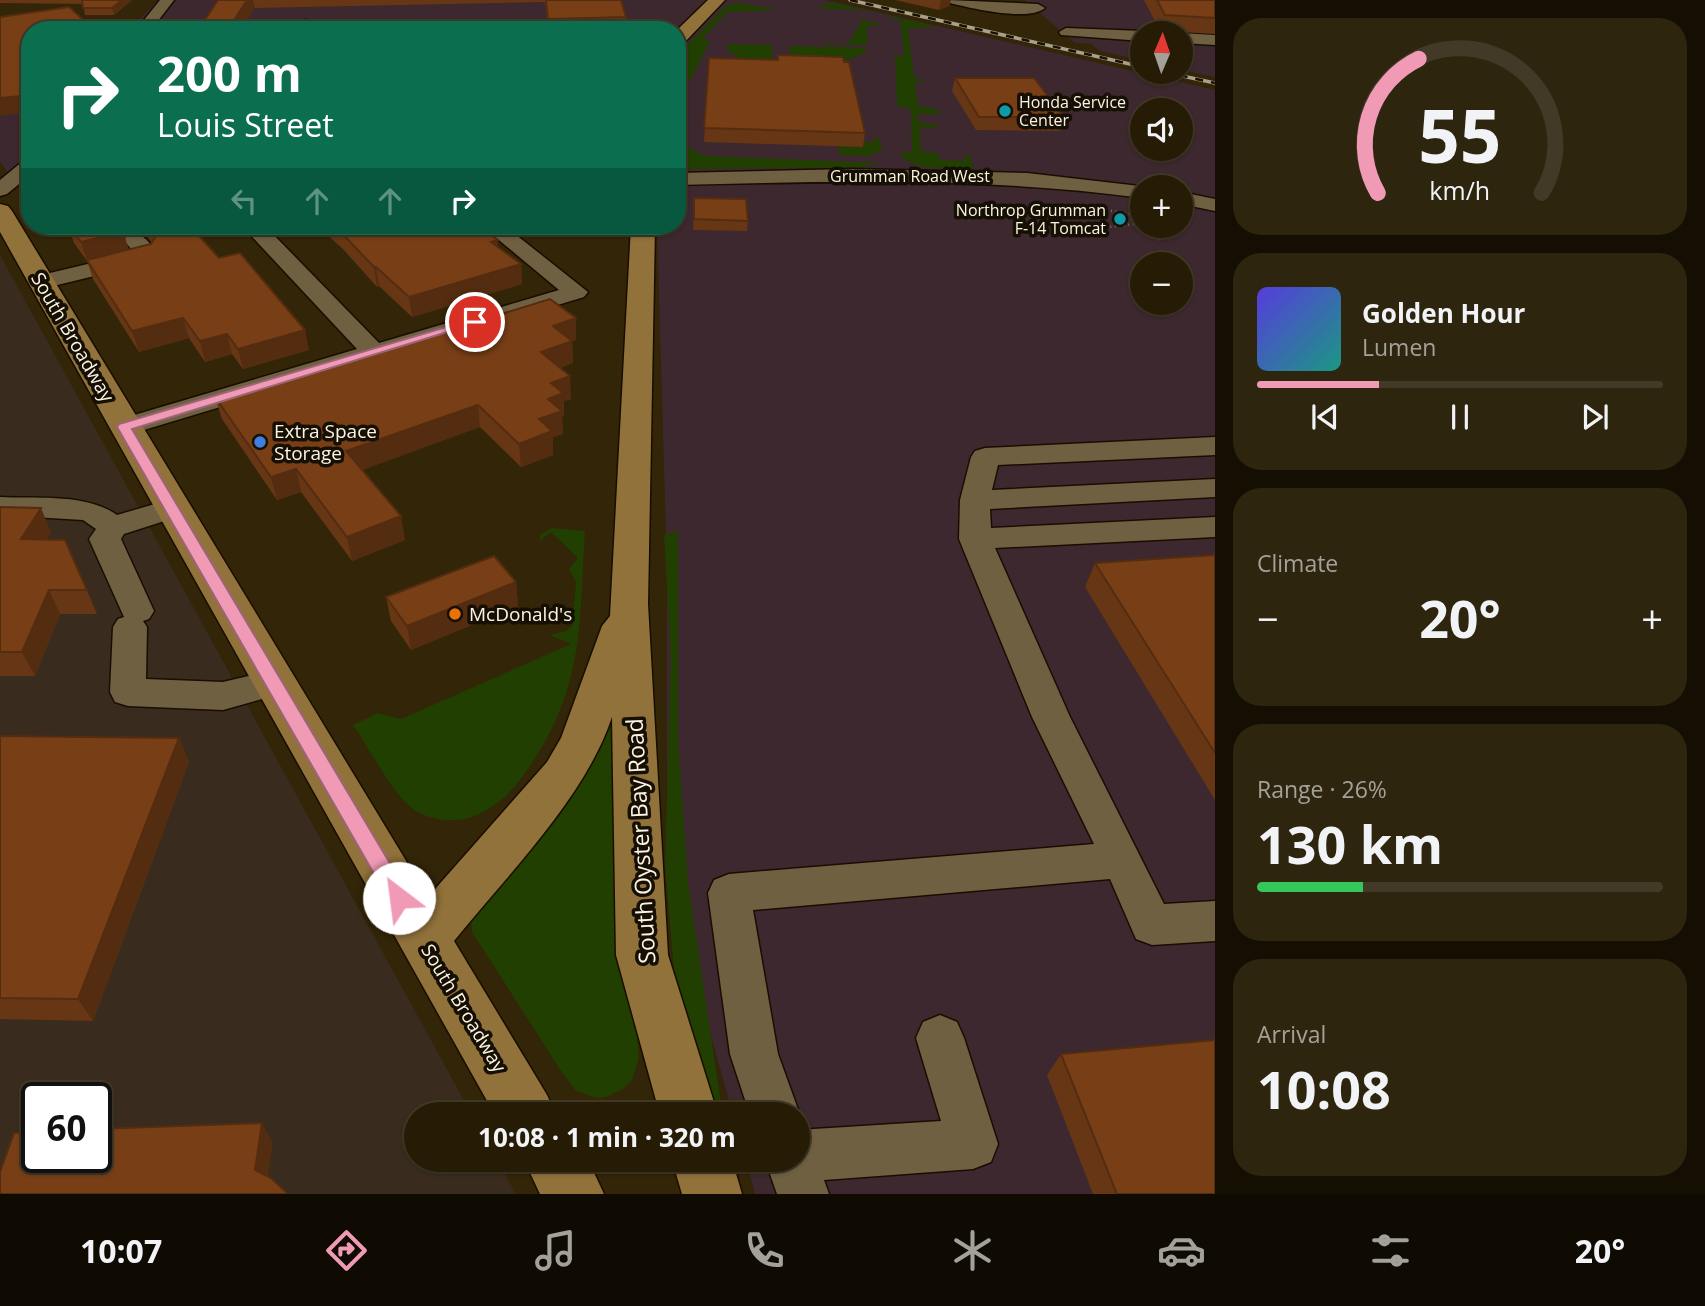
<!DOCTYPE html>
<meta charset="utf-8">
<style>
body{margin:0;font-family:"Open Sans",sans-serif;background:#2e250f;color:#f1f3f6;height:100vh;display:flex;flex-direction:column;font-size:26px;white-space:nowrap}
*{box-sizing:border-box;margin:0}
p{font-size:23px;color:#a4a19a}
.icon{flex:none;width:38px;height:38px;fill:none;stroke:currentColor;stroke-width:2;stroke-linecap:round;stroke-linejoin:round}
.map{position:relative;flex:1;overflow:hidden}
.side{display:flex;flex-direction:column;gap:18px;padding:18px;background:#150f03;width:490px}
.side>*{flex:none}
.guide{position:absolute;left:21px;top:21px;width:665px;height:214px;border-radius:28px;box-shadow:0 2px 5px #0004,0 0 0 2px #423a27;background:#0b6e4f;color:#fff;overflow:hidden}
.needle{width:46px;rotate:2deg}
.fabs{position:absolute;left:1130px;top:21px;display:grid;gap:14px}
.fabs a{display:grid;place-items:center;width:63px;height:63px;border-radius:50%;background:#261c05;box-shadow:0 2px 5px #0004,0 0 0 2px #423a27;font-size:35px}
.speed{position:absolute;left:21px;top:1082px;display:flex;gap:14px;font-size:35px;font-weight:700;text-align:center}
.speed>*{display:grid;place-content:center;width:91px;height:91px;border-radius:50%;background:#261c05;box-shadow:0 2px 5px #0004,0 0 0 2px #423a27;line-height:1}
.speed .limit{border:4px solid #111;border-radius:10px;background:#fff;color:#111}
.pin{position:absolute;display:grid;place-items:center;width:60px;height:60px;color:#fff;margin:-30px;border:4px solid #fff;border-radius:50%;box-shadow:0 2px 7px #0007}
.me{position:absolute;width:77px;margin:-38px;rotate:330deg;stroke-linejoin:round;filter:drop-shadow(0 0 5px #0008)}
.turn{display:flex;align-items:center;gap:24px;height:147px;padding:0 21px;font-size:32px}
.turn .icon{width:91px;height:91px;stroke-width:2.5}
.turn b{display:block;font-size:49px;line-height:60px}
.lanes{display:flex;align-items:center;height:66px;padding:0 21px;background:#0003;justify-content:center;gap:35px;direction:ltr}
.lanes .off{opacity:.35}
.big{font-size:52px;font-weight:700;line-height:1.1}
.side .widget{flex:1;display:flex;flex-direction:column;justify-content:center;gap:10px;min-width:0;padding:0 24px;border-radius:28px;background:#2e250f}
.side .dial{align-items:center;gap:0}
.dial svg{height:182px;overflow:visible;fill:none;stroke:#423a27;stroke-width:7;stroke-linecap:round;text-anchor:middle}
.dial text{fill:#f1f3f6;stroke:none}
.song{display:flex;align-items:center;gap:21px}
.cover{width:84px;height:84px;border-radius:10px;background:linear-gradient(135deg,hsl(250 70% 55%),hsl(170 70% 35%))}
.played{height:7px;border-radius:4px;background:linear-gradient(90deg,#f09ab6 30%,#423a27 30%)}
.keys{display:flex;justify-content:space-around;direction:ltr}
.heat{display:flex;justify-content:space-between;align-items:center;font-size:38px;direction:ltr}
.charge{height:10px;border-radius:5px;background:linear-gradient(90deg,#34c759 26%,#423a27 0)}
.trip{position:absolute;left:404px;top:1102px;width:406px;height:70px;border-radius:35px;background:#261c05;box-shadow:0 2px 5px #0004,0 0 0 2px #423a27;font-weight:700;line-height:70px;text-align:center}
.menu{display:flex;height:112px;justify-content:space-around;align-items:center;background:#0f0b02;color:#a4a19a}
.menu .icon{width:49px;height:49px}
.menu .current{color:#f09ab6}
.menu b{font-size:32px;color:#f1f3f6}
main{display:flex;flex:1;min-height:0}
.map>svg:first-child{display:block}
</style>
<main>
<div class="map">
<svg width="1215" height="1194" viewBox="0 0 1215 1194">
<rect width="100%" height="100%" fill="#332507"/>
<g fill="#3c282e" fill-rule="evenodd">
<path d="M158 0H826L1215 90V1194H755L746 1160H798V1115H733L667 878V569L657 226H677V30H30V187L18 188 0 161V18L139 20ZM1143 110H1181V149H1143ZM1143 187H1181V226H1143ZM1143 264H1181V303H1143Z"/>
<path d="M1025 0H1215V77L1181 70V33H1143V61L1100 51 1090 43H1075Z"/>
</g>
<path fill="#392c1e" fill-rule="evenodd" d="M0 255 472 1115H416V1160H497L516 1194H0ZM37 1097H96V1157H37Z"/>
<g fill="#203f01">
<path d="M821 0 934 26 927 28H908L914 77 926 81 915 82 918 106 937 109 941 114H918V122L938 125 936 128 920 127 921 151 937 153 941 160 965 161 964 155H969L974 169 922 167 904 159 901 152H912L911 110 898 106 897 103 895 56 904 55 901 23C881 6 844 11 821 9L820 7 831 3Z"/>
<path d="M740 3 779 10 727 12 702 39 710 41 691 79H682L677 97V63L689 43 727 5Z"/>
<path d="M855 18 879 24V26H867V45H825L826 43 848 44 862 21Z"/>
<path d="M730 44 772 45V63C756 61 741 61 728 51L727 45Z"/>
<path d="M790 46 863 48 867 50C846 67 816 63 792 64Z"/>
<path d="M677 130 685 131C685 149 692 152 709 156L880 163 862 167 686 169 677 166Z"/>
<path d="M875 136 878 137 882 150 868 156 840 155 838 146 862 147V142H874Z"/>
<path d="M552 528 585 531C579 623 585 685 530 766 514 789 499 807 472 817 452 824 423 820 407 804 386 782 370 750 353 725L378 713 401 719 571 644 550 635 566 631 572 626 576 582 569 569 578 558 551 532 540 541V535Z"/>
<path d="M678 531V739L688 882 721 1104 725 1115H701L675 983 665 865 671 658 664 535Z"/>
<path d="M619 689 634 1003 639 1058 632 1080 623 1089 606 1097 596 1098 575 1090 561 1071 472 932 471 919Z"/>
</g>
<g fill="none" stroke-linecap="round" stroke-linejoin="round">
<defs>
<g id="minor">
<path d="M160 0H174L151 30H136Z"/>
<path d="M948 0 1038 4 1045 8C1029 22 970 8 950 3Z"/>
<path d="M306 20 313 24 312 30H297L301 21Z"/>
<path d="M1066 28 1143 31 1149 33H1143V41L1061 35 1059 32Z"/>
<path d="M1181 33 1215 35V45L1181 43Z"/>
<path d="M30 159V175L7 194 0 196V180L23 161Z"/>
<path d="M852 169 1027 173 1148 187H1143V198C988 177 833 181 677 185V173Z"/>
<path d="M1181 192 1215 199V211L1181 204Z"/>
<path d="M242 226H265L379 343 559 290 482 226H505L588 292 584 297 134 433 124 435 114 433 110 427 114 421 357 349Z"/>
<path d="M135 233C146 236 153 247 159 256L156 261 41 289 33 287 29 282 33 277 134 253 124 240 127 235Z"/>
<path d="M1215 437V455L998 465 992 490 1215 479V497L990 509 991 528 1215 517V537L995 548 1070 717 1164 904 1215 901V941L1152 945 1136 939 1110 879 753 910 778 1054 800 1115 798 1120V1115H750L730 1054 708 893 714 880 729 874 1094 844 1032 717 959 539 960 500 971 457 975 451 985 448Z"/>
<path d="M0 497C37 499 86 493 117 515L172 499 183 501 187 508 183 515 124 534 121 539 154 611 149 619 143 621 147 627 146 679 223 682 274 670 287 674 292 683 287 692 223 710 128 706 115 702 110 692 113 627 118 619 124 617 89 539 96 529 83 520 0 515Z"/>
<path d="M940 1015 957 1022 964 1038 998 1144 991 1162 973 1169 824 1180 829 1194H777L765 1160H798V1130L941 1121 916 1038 923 1022Z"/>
</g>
<g id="major">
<path d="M708 0H725L683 44 677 45V30Z"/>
<path d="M0 204 8 206 12 211 428 897 547 762 561 738 602 626 610 616 631 226H655L648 604 668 955 718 1115H660L616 955 612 717C585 798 508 874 454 941L547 1095 556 1115H495L0 232Z"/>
<path d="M524 1160H588L604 1194H540Z"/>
<path d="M672 1160H732L742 1194H682Z"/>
</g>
</defs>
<use href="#minor" stroke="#180e00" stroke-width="3"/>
<use href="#major" stroke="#180e00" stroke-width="3"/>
<g stroke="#7f7359" stroke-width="2.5" stroke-dasharray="1 3.5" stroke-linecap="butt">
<path d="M1143 216 1099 209 1093 211 1100 224 1109 227 1143 223"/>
<path d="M1160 226 1158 237 1161 243"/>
</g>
<use href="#minor" fill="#706042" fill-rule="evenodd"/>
<use href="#major" fill="#92723b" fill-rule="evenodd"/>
<defs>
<g id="rail">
<path d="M850 0 1143 67"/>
<path d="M1164 72 1215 83"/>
</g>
</defs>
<use href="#rail" stroke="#aba089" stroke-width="3.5"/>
<use href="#rail" stroke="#150f04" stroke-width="2.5" stroke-dasharray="8" stroke-linecap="butt"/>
</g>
<g fill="#673614" fill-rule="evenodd">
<path d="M0 0H132L114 15H85L83 4 0 3Z"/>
<path d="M218 0H621L626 17V30H548L545 2 255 8Z"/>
<path d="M895 0H951L949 6 939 10Z"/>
<path d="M1144 0H1215V34L1160 31Z"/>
<path d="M778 55 844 62 865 133 863 147 704 142 709 58 777 60Z"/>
<path d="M955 78 1064 117 1060 131 976 130 952 91Z"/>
<path d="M694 198 748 221 747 231 693 230Z"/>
<path d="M68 226H190L219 258 309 350 243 369 232 354 205 362 189 338 139 352 93 279 87 261 74 243ZM136 231 148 237 152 243 151 244 129 250 124 235 126 232Z"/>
<path d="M317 226H478L498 247 521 264 522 284 412 317 379 286 377 287 343 249Z"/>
<path d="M576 340 572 341 573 363 560 368 571 399 564 401V416L562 417 563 434 553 437V455L521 467 480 427 362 470 405 540 352 561 301 492 277 500 222 419 215 397Z"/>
<path d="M0 507 51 532 47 539 65 540 97 614H60L35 676H0Z"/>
<path d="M1215 555V800L1085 587 1095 563Z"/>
<path d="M516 582 518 606 411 650 391 621 386 597Z"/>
<path d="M0 736 179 738 189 762 93 1021 0 1019Z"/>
<path d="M1061 1054 1215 1194H1093L1047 1075Z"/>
</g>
<g fill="#542c10">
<path d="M122 0H132L114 15 112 8Z"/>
<path d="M247 0H253L255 8 241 30H228Z"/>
<path d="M941 0H951L949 6 939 10Z"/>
<path d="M90 26 91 30H68Z"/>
<path d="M30 93V112L0 116V98Z"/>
<path d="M118 226H134L136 231 126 232 124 235 129 251 87 261 81 242Z"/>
<path d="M498 240 499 259 491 242Z"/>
<path d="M521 264 522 284 412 317 409 297Z"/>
<path d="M374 267H376L379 286 377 287Z"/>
<path d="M183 318 189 338 139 352 132 331Z"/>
<path d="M576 318V340L572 341 573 363 542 374 541 352 553 326Z"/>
<path d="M305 330 309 350 243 369 238 349Z"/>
<path d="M227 334 232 354 205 362 200 341Z"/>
<path d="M570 376 571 399 564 401V416L562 417 563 434 553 437V455L521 467 519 444 548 399 551 383Z"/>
<path d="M478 405 480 427 351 474 346 451Z"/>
<path d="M296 469 301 492 277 500 271 477Z"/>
<path d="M41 508 51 532 32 563 21 539Z"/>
<path d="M401 516 405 540 352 561 347 537Z"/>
<path d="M516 582 518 606 411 650 407 626Z"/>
<path d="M49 590 60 614 35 676 22 652Z"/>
<path d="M179 738 189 762 93 1021 78 999Z"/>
<path d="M262 1123 273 1143 266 1189 255 1170Z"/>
</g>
<g fill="#783f17" stroke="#542c10" stroke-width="2">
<path d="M82 0H122L112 8H83Z"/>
<path d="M218 0H247L228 30H198Z"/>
<path d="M546 0H621L626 17 548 19Z"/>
<path d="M1157 0H1215V18L1165 15Z"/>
<path d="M69 7 90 26 68 30H30V93L22 96 0 98V17Z"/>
<path d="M778 55 843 57 844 62H849L865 133 704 128 709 58 778 60Z"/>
<path d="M955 78H1034L1064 117H979Z"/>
<path d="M694 198 746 199 748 221 694 219Z"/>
<path d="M69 226H119L124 232 81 242Z"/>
<path d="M148 226H190L219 258 240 253 305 330 238 349 227 334 200 341 183 318 132 331 87 260 151 244 156 236Z"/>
<path d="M335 226H478L498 240 491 242 521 264 409 297 376 267H374Z"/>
<path d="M550 299 576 318 553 326 572 341 541 352 570 376 551 383 563 393 548 399 562 411 539 419 552 431 519 444 478 405 346 451 401 516 347 537 296 469 271 477 215 397 248 387 251 391Z"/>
<path d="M0 507 41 508 21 539 65 540 87 590H49L22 652H0Z"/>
<path d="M1215 555V753L1095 563Z"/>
<path d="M494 556 516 582 407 626 386 597Z"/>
<path d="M0 736 179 738 78 999 0 998Z"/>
<path d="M1215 1040V1194H1117L1061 1054Z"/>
<path d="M262 1123 255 1170 271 1178 286 1192V1194H0V1172L14 1133 37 1132V1157H96V1129Z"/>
</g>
<path fill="#f09ab6" stroke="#9c6476" stroke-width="2" d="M470 320 480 322 132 429 407 892 410 898 407 905 399 907 392 905 117 427 119 424Z"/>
<g fill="#0f9aa8" stroke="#150f04" stroke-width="2.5">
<circle cx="1005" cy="111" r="7"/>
<circle cx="1120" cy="219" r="7"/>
</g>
<circle fill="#3f7fe0" stroke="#150f04" stroke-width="2.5" cx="260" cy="442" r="7"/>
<circle fill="#e8710a" stroke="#150f04" stroke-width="2.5" cx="455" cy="614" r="7"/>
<g text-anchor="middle" stroke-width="7" stroke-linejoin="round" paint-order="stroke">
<g font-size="16" fill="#fcf3e2" stroke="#150f04" text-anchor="start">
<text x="1019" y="108">Honda Service<tspan x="1019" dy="18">Center</tspan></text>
<text x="1106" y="216" text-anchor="end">Northrop Grumman<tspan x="1106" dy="18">F-14 Tomcat</tspan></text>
</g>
<g font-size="16" fill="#fcf3e2" stroke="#150f04">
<text x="910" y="182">Grumman Road West</text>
</g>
<g font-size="19" fill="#fcf3e2" stroke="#150f04">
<text transform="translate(73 337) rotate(60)" y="7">South Broadway</text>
<text transform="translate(464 1008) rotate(59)" y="7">South Broadway</text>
</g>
<g font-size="19" fill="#fcf3e2" stroke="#150f04" text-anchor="start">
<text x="274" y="438">Extra Space<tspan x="274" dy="22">Storage</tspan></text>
<text x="469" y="621">McDonald's</text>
</g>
<g font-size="23" fill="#fcf3e2" stroke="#150f04">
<text transform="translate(641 841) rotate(-93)" y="8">South Oyster Bay Road</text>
</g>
</g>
</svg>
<div class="fabs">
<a><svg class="needle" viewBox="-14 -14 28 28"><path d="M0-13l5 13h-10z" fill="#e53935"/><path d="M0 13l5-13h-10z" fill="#a4a19a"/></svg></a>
<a><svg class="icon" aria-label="sound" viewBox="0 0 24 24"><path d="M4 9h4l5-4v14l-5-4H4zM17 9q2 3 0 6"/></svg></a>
<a>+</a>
<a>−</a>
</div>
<div class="speed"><div class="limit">60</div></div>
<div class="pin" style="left:475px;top:322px;background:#d93025"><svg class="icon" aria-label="arrive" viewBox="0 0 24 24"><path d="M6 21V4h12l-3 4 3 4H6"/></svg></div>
<svg class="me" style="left:399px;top:898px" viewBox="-20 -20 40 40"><circle r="19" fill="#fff"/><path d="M0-13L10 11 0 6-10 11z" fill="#f09ab6"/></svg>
<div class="trip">10:08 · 1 min · 320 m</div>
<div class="guide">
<div class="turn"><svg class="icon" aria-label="right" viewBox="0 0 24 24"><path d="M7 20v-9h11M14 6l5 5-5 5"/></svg><div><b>200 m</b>Louis Street</div></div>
<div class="lanes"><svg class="icon off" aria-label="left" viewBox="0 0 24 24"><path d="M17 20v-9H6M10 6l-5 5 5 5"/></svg><svg class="icon off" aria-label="ahead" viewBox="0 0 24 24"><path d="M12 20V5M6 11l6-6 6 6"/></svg><svg class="icon off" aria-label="ahead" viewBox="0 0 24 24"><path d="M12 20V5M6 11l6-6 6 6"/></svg><svg class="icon" aria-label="right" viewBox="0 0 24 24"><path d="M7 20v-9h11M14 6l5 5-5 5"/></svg></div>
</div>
</div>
<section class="side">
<div class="widget dial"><svg viewBox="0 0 100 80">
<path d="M14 69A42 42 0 1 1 86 69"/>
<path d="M14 69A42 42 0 0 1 32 10" stroke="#f09ab6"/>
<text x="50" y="56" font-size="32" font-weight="700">55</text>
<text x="50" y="72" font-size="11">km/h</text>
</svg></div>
<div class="widget">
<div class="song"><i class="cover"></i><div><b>Golden Hour</b><p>Lumen</p></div></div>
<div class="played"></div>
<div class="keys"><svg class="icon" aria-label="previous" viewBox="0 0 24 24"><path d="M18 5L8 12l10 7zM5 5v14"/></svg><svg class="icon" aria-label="pause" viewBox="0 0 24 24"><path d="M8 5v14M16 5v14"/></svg><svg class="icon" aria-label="next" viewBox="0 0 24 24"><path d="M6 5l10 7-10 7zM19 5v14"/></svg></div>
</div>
<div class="widget"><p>Climate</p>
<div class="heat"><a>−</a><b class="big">20°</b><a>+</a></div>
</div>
<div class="widget"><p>Range · 26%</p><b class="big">130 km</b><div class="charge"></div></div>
<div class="widget"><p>Arrival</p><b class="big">10:08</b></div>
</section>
</main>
<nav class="menu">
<b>10:07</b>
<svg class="icon current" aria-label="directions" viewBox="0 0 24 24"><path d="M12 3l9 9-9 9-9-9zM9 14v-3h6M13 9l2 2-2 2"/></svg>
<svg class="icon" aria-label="music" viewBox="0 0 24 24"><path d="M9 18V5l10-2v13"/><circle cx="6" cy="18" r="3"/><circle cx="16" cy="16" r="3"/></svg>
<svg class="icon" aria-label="phone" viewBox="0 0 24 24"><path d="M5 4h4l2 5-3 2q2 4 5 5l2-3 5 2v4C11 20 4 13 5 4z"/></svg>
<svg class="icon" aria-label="climate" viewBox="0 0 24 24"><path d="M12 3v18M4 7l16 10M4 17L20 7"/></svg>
<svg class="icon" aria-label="car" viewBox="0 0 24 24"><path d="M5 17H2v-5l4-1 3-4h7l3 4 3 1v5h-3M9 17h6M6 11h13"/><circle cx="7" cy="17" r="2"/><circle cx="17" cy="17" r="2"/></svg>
<svg class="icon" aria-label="filters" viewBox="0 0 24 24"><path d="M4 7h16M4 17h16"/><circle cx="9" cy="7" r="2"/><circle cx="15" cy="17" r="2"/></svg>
<b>20°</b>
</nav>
